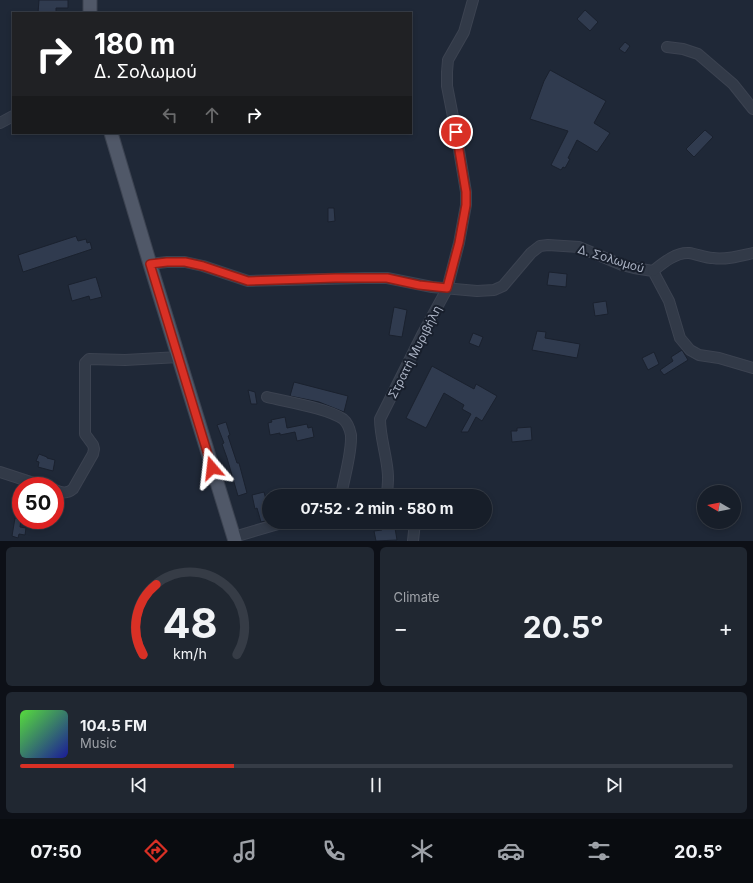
<!DOCTYPE html>
<meta charset="utf-8">
<style>
body{margin:0;font-family:Inter,sans-serif;background:#202731;color:#f1f3f6;height:100vh;display:flex;flex-direction:column;font-size:15px;white-space:nowrap}
*{box-sizing:border-box;margin:0}
p{font-size:13px;color:#9ea2a8}
.icon{flex:none;width:22px;height:22px;fill:none;stroke:currentColor;stroke-width:2;stroke-linecap:round;stroke-linejoin:round}
.map{position:relative;height:541px;overflow:hidden}
.side{display:flex;flex-direction:column;gap:6px;padding:6px;background:#0d1017;flex:1}
.side>*{flex:none}
.banner{position:absolute;left:12px;top:12px;width:400px;height:122px;border-radius:0px;box-shadow:0 2px 6px #0003,0 0 0 1px #363c46;background:#202124;color:#fff;overflow:hidden}
.needle{width:26px;rotate:280deg}
.tools{position:absolute;left:697px;top:485px;display:grid;gap:8px}
.tools a{display:grid;place-items:center;width:44px;height:44px;border-radius:50%;background:#171e29;box-shadow:0 2px 6px #0003,0 0 0 1px #363c46;font-size:20px}
.speed{position:absolute;left:12px;top:477px;display:flex;gap:8px;font-size:20px;font-weight:700;text-align:center}
.speed>*{display:grid;place-content:center;width:52px;height:52px;border-radius:50%;background:#171e29;box-shadow:0 2px 6px #0003,0 0 0 1px #363c46;line-height:1}
.speed .limit{border:6px solid #d22;background:#fff;color:#111}
.pin{position:absolute;display:grid;place-items:center;width:34px;height:34px;color:#fff;margin:-17px;border:2px solid #fff;border-radius:50%;box-shadow:0 1px 4px #0007}
.me{position:absolute;width:44px;margin:-22px;rotate:343deg;stroke-linejoin:round;filter:drop-shadow(0 0 3px #0008)}
.turn{display:flex;align-items:center;gap:14px;height:84px;padding:0 16px;font-size:18px}
.turn .icon{width:52px;height:52px;stroke-width:2.5}
.turn b{display:block;font-size:28px;line-height:34px}
.lanes{display:flex;align-items:center;height:38px;padding:0 16px;background:#0003;justify-content:center;gap:20px;direction:ltr}
.lanes .off{opacity:.35}
.big{font-size:30px;font-weight:700;line-height:1.1}
.side .tile{flex:1;display:flex;flex-direction:column;justify-content:center;gap:6px;min-width:0;padding:0 14px;border-radius:6px;background:#202731}
.side .dial{align-items:center;gap:0}
.dial svg{height:104px;overflow:visible;fill:none;stroke:#363c46;stroke-width:7;stroke-linecap:round;text-anchor:middle}
.dial text{fill:#f1f3f6;stroke:none}
.song{display:flex;align-items:center;gap:12px}
.cover{width:48px;height:48px;border-radius:6px;background:linear-gradient(135deg,hsl(110 70% 55%),hsl(240 70% 35%))}
.played{height:4px;border-radius:2px;background:linear-gradient(90deg,#d93025 30%,#363c46 30%)}
.keys{display:flex;justify-content:space-around;direction:ltr}
.heat{display:flex;justify-content:space-between;align-items:center;font-size:22px;direction:ltr}
.side .tiles{flex:1;display:grid;gap:6px;grid-template-columns:1fr 1fr}
.tile:last-child{grid-column:span 2}
.trip{position:absolute;left:262px;top:489px;width:230px;height:40px;border-radius:20px;background:#171e29;box-shadow:0 2px 6px #0003,0 0 0 1px #363c46;font-weight:700;line-height:40px;text-align:center}
.tabs{display:flex;height:64px;justify-content:space-around;align-items:center;background:#090c10;color:#9ea2a8}
.tabs .icon{width:28px;height:28px}
.tabs .on{color:#d93025}
.tabs b{font-size:18px;color:#f1f3f6}
.map>svg:first-child{display:block}
</style>
<div class="map">
<svg width="753" height="541" viewBox="0 0 753 541">
<rect width="100%" height="100%" fill="#1f2837"/>
<g fill="#303b4f" stroke="#1a212e">
<path d="M39 0H68V8H56V13H38Z"/>
<path d="M585 10 598 22 590 31 577 19Z"/>
<path d="M625 42 630 46 625 53 619 49Z"/>
<path d="M550 70 606 101 594 123 610 133 597 152 577 140 568 158 570 159 565 168 563 167 561 170 551 165 568 131 530 119 544 81Z"/>
<path d="M705 130 713 137 694 157 686 149Z"/>
<path d="M328 208H334L335 221 328 222Z"/>
<path d="M76 236 78 241 86 239 87 243 90 242 92 249 23 272 18 255Z"/>
<path d="M549 272 567 274 566 287 547 285Z"/>
<path d="M96 277 102 297 90 300 89 296 72 301 68 285Z"/>
<path d="M606 301 608 314 595 316 593 303Z"/>
<path d="M394 307 407 310 402 337 389 335Z"/>
<path d="M537 331 546 332 545 338 580 344 577 358 532 350Z"/>
<path d="M473 333 483 337 479 347 469 343Z"/>
<path d="M682 350 688 360 664 375 660 370 673 361 671 357Z"/>
<path d="M654 352 659 364 648 370 642 358Z"/>
<path d="M432 366 474 389 476 384 497 396 482 421 476 417 468 432H461L471 414 462 409 464 405 444 393 426 428 406 418Z"/>
<path d="M294 382 348 396 344 412 319 402 290 396Z"/>
<path d="M248 390 255 392 257 404H251Z"/>
<path d="M285 417 287 428 307 424 308 428 312 427 314 437 297 441 295 432 280 435V433L270 435 268 423 272 422 271 420Z"/>
<path d="M226 422 230 435 228 436 237 463H239L247 493 238 496 227 458 222 444 224 443 217 425Z"/>
<path d="M531 427 532 440 512 442 511 431H517V428Z"/>
<path d="M39 454 47 457V458L55 460 53 471 38 467 39 462 36 461Z"/>
<path d="M264 492 269 511V520L261 522 257 508 255 509 252 495Z"/>
<path d="M15 518 21 519 20 527 26 528 25 535 19 534 18 538 12 536Z"/>
<path d="M390 524 391 528H395L397 540 376 541 374 531 382 530 381 526Z"/>
</g>
<g fill="none" stroke-linecap="round" stroke-linejoin="round">
<defs>
<g id="minor">
<path d="M667 47 683 49 698 54 733 84 753 109"/>
<path d="M0 123 13 116"/>
<path d="M150 264 167 262H185L203 266 248 281 364 278H387L432 287 477 291 494 290 503 286 531 253 540 246 548 245 579 247 622 265 634 268 653 271 669 301 680 338 690 350 699 355 719 358 753 368"/>
<path d="M653 271C663 263 676 252 689 253 697 254 705 258 713 258 726 260 740 256 753 253"/>
<path d="M267 397C287 402 327 408 343 419 348 423 350 430 351 435 352 453 344 478 341 496"/>
<path d="M0 472 43 486"/>
<path d="M55 490C62 493 67 494 73 489L93 454 94 449 93 445 85 434V363L89 359 125 360 179 357"/>
<path d="M386 496C393 470 380 444 380 419L423 333 447 289 459 243 466 205V192L456 132 447 86V72L448 60 464 32 473 0"/>
<path d="M234 537 285 522"/>
<path d="M413 541 415 522"/>
</g>
<g id="major">
<path d="M90 13V0"/>
<path d="M111 133 150 264 235 541"/>
</g>
</defs>
<use href="#minor" stroke="#3c4351" stroke-width="12"/>
<use href="#major" stroke="#3c4351" stroke-width="15"/>
<use href="#minor" stroke="#323a48" stroke-width="10"/>
<use href="#major" stroke="#505868" stroke-width="13"/>
</g>
<g fill="none" stroke-linecap="round" stroke-linejoin="round">
<defs>
<path id="route" d="M212 468 150 264 167 262H185L203 266 248 281 335 278H387L419 285 447 288 459 243 466 205V192L456 132"/>
</defs>
<use href="#route" stroke="#8d1f18" stroke-width="10"/>
<use href="#route" stroke="#d93025" stroke-width="7"/>
</g>
<g text-anchor="middle" stroke-width="4" stroke-linejoin="round" paint-order="stroke">
<g font-size="12" fill="#acb4c5" stroke="#181f2c">
<text transform="translate(611 259) rotate(17)" y="4">Δ. Σολωμού</text>
<text transform="translate(415 352) rotate(-63)" y="4">Στρατή Μυριβήλη</text>
</g>
</g>
</svg>
<div class="tools">
<a><svg class="needle" viewBox="-14 -14 28 28"><path d="M0-13l5 13h-10z" fill="#e53935"/><path d="M0 13l5-13h-10z" fill="#9ea2a8"/></svg></a>
</div>
<div class="speed"><div class="limit">50</div></div>
<div class="pin" style="left:456px;top:132px;background:#d93025"><svg class="icon" aria-label="arrive" viewBox="0 0 24 24"><path d="M6 21V4h12l-3 4 3 4H6"/></svg></div>
<svg class="me" style="left:212px;top:468px" viewBox="-20 -20 40 40"><path d="M0-17L14 15 0 8-14 15z" fill="#d93025" stroke="#fff" stroke-width="4"/></svg>
<div class="trip">07:52 · 2 min · 580 m</div>
<div class="banner">
<div class="turn"><svg class="icon" aria-label="right" viewBox="0 0 24 24"><path d="M7 20v-9h11M14 6l5 5-5 5"/></svg><div><b>180 m</b>Δ. Σολωμού</div></div>
<div class="lanes"><svg class="icon off" aria-label="left" viewBox="0 0 24 24"><path d="M17 20v-9H6M10 6l-5 5 5 5"/></svg><svg class="icon off" aria-label="ahead" viewBox="0 0 24 24"><path d="M12 20V5M6 11l6-6 6 6"/></svg><svg class="icon" aria-label="right" viewBox="0 0 24 24"><path d="M7 20v-9h11M14 6l5 5-5 5"/></svg></div>
</div>
</div>
<section class="side">
<div class="tiles">
<div class="tile dial"><svg viewBox="0 0 100 80">
<path d="M14 69A42 42 0 1 1 86 69"/>
<path d="M14 69A42 42 0 0 1 24 15" stroke="#d93025"/>
<text x="50" y="56" font-size="32" font-weight="700">48</text>
<text x="50" y="72" font-size="11">km/h</text>
</svg></div>
<div class="tile"><p>Climate</p>
<div class="heat"><a>−</a><b class="big">20.5°</b><a>+</a></div>
</div>
<div class="tile">
<div class="song"><i class="cover"></i><div><b>104.5 FM</b><p>Music</p></div></div>
<div class="played"></div>
<div class="keys"><svg class="icon" aria-label="previous" viewBox="0 0 24 24"><path d="M18 5L8 12l10 7zM5 5v14"/></svg><svg class="icon" aria-label="pause" viewBox="0 0 24 24"><path d="M8 5v14M16 5v14"/></svg><svg class="icon" aria-label="next" viewBox="0 0 24 24"><path d="M6 5l10 7-10 7zM19 5v14"/></svg></div>
</div>
</div>
</section>
<nav class="tabs">
<b>07:50</b>
<svg class="icon on" aria-label="directions" viewBox="0 0 24 24"><path d="M12 3l9 9-9 9-9-9zM9 14v-3h6M13 9l2 2-2 2"/></svg>
<svg class="icon" aria-label="music" viewBox="0 0 24 24"><path d="M9 18V5l10-2v13"/><circle cx="6" cy="18" r="3"/><circle cx="16" cy="16" r="3"/></svg>
<svg class="icon" aria-label="phone" viewBox="0 0 24 24"><path d="M5 4h4l2 5-3 2q2 4 5 5l2-3 5 2v4C11 20 4 13 5 4z"/></svg>
<svg class="icon" aria-label="climate" viewBox="0 0 24 24"><path d="M12 3v18M4 7l16 10M4 17L20 7"/></svg>
<svg class="icon" aria-label="car" viewBox="0 0 24 24"><path d="M5 17H2v-5l4-1 3-4h7l3 4 3 1v5h-3M9 17h6M6 11h13"/><circle cx="7" cy="17" r="2"/><circle cx="17" cy="17" r="2"/></svg>
<svg class="icon" aria-label="filters" viewBox="0 0 24 24"><path d="M4 7h16M4 17h16"/><circle cx="9" cy="7" r="2"/><circle cx="15" cy="17" r="2"/></svg>
<b>20.5°</b>
</nav>
